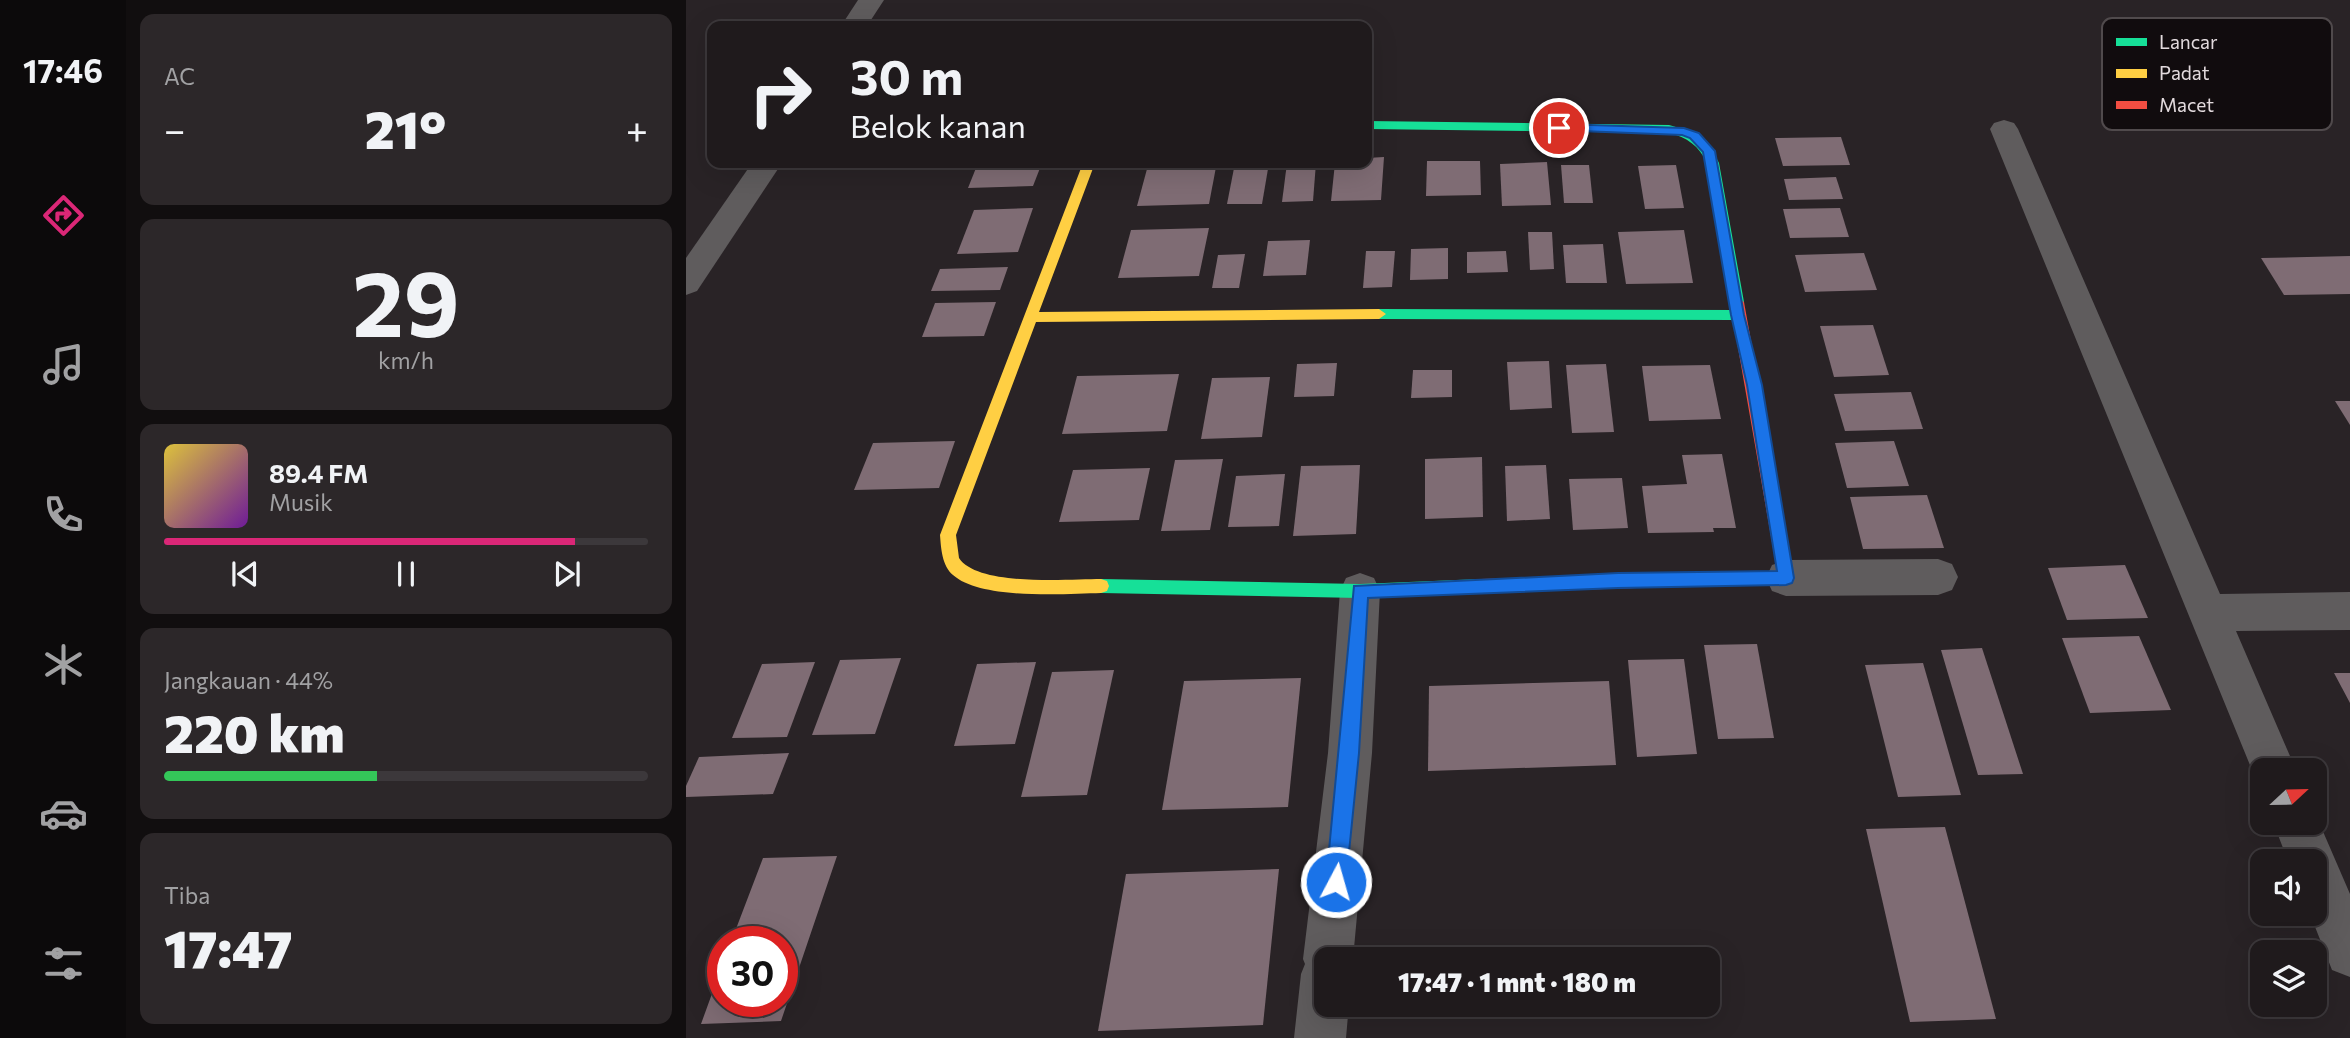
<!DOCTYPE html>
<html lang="id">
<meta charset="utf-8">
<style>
body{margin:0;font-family:Commissioner,sans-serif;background:#2c2729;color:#f1f3f6;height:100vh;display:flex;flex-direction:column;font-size:26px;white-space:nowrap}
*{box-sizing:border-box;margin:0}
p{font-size:23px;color:#a1a1a3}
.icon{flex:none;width:38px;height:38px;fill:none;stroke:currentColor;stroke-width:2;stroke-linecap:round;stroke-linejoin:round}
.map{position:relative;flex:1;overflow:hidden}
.details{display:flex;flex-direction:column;gap:14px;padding:14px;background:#110e0f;width:560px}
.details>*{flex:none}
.guide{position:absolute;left:21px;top:21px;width:665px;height:147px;border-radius:14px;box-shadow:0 7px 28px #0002,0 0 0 2px #3c383b;background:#1f1a1c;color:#f1f3f6;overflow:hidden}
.needle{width:46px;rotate:68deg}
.tools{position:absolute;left:1564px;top:758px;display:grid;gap:14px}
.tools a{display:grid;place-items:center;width:77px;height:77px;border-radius:14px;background:#1f1a1c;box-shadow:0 7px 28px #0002,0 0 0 2px #3c383b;font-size:35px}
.speed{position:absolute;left:21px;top:926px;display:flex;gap:14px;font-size:35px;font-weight:700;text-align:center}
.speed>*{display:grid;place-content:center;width:91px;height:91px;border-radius:50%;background:#1f1a1c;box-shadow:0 7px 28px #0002,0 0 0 2px #3c383b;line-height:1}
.speed .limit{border:10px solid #d22;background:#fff;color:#111}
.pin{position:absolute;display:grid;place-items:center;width:60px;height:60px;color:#fff;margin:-30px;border:4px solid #fff;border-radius:50%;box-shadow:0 2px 7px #0007}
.me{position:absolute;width:77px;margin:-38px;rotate:6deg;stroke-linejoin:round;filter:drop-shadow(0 0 5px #0008)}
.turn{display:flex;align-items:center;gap:24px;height:147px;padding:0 28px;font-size:32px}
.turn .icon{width:91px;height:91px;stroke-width:2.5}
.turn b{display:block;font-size:49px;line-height:60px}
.big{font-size:52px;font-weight:800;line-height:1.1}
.details .card{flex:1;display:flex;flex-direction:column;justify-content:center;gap:10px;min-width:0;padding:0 24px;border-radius:14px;background:#2c2729}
.details .dial{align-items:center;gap:0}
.dial b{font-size:91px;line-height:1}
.song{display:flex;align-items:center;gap:21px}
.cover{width:84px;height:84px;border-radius:10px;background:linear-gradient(135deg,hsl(50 70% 55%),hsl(280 70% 35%))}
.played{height:7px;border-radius:4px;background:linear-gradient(90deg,#db2777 85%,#3c383b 85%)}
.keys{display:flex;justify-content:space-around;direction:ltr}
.heat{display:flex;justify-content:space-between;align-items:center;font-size:38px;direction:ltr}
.charge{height:10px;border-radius:5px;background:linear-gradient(90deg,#34c759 44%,#3c383b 0)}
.trip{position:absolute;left:628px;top:947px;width:406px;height:70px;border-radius:14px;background:#1f1a1c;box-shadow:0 7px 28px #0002,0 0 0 2px #3c383b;font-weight:800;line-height:70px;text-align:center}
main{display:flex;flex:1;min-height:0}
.tab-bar{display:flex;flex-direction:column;width:126px;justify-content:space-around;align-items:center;background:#0c0a0b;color:#a1a1a3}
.tab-bar .icon{width:49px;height:49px}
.tab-bar .selected{color:#db2777}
.tab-bar b{font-size:32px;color:#f1f3f6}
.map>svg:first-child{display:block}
</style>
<main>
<nav class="tab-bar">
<b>17:46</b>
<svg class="icon selected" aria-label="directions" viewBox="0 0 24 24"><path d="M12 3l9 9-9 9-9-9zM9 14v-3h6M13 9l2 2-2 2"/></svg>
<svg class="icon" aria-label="music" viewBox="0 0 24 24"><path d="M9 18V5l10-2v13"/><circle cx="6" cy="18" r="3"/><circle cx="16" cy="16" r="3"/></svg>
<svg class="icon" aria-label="phone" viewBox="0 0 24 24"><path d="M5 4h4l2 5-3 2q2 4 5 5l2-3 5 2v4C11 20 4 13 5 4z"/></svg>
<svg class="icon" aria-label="climate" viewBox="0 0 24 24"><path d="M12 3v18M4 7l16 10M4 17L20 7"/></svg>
<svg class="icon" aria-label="car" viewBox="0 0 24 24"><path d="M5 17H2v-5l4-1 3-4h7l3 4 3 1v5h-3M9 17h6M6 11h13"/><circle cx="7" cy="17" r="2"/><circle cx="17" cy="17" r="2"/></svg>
<svg class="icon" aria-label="filters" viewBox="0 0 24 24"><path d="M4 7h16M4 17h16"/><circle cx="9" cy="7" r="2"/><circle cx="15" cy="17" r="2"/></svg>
</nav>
<section class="details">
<div class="card"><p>AC</p>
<div class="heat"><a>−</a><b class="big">21°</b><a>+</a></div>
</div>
<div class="card dial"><b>29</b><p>km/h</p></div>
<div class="card">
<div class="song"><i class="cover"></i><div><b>89.4 FM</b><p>Musik</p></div></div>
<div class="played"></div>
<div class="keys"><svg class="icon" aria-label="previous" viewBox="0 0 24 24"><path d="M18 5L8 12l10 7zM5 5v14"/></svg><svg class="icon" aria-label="pause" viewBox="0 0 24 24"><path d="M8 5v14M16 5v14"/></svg><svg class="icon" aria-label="next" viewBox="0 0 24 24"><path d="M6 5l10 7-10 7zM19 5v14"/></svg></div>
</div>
<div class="card"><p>Jangkauan · 44%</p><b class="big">220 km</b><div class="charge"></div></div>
<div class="card"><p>Tiba</p><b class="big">17:47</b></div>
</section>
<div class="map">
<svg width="1664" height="1038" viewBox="0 0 1664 1038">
<rect width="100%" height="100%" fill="#292326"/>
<g fill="#7f6c74">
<path d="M1155 137 1164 165 1097 166 1089 138Z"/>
<path d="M698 157 695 200 645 201 649 163H681V158Z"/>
<path d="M741 161H794L795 195 740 196Z"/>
<path d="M861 162 865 205 816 206 814 164Z"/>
<path d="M292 163H356L347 186 282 188Z"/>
<path d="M549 163H583L576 204H541Z"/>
<path d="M601 163H630L627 201 596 202Z"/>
<path d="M875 165H903L907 203H878Z"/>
<path d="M990 165 998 208 959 209 952 166Z"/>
<path d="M530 167 523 204 451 206 461 169Z"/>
<path d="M1150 177 1157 199 1103 200 1098 179Z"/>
<path d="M347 208 332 252 271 254 288 210Z"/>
<path d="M1154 208 1163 237 1104 238 1097 209Z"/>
<path d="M523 228 513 276 432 278 445 230Z"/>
<path d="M998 230 1007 283 940 284 932 232Z"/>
<path d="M842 232H866L868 269 844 270Z"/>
<path d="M624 240 620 275 577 276 582 241Z"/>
<path d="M917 244 921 283H880L877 245Z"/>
<path d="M762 248V279L724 280 725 249Z"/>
<path d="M680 251H709L706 287 677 288Z"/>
<path d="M820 251 822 272 781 273V252Z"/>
<path d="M1178 253 1191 290 1119 292 1109 255Z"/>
<path d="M559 254 553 288H526L532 255Z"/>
<path d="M1664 256V294L1598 295 1575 258Z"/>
<path d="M322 267 314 290 245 291 254 269Z"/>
<path d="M310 302 298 336 236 337 249 303Z"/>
<path d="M1187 325 1203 375 1148 377 1134 326Z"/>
<path d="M863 361 866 408 824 410 821 362Z"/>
<path d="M651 363 648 396 608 397 611 364Z"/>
<path d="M920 364 928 432 886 433 880 365Z"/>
<path d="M1024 365 1035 419 963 421 956 366Z"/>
<path d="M727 370H766V397L725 398Z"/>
<path d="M493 374 481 431 376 434 391 376Z"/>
<path d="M584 377 576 437 515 439 526 378Z"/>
<path d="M1225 392 1237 429 1159 431 1148 394Z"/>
<path d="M1649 401H1664V425Z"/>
<path d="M269 441 253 488 168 490 187 443Z"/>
<path d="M1208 441 1223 486 1161 488 1149 443Z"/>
<path d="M1036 454 1050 528H1027L1028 532 962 533 956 486 1001 484 996 455Z"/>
<path d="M796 457 797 517 739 519V459Z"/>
<path d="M537 459 524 530 475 531 489 460Z"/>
<path d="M674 465 670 534 607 536 615 466Z"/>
<path d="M860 465 864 519 821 521 819 466Z"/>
<path d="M464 468 453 520 373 522 387 470Z"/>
<path d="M599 474 593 526 542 527 550 476Z"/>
<path d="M936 478 942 528 887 530 883 479Z"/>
<path d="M1241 495 1258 548 1177 549 1164 497Z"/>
<path d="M1439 565 1462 618 1381 620 1362 568Z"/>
<path d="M1453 636 1485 710 1404 713 1376 638Z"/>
<path d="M1071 644 1088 738 1032 739 1018 645Z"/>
<path d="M1296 648 1337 774 1292 775 1255 650Z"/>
<path d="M215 658 189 734 126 735 154 660Z"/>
<path d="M998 659 1011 754 951 757 942 660Z"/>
<path d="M129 662 101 737 46 738 76 664Z"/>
<path d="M350 662 329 744 268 746 291 664Z"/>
<path d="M1237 663 1275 795 1212 797 1179 665Z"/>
<path d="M428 670 401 795 335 797 366 672Z"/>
<path d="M1648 673H1664V703Z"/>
<path d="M615 678 602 807 476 810 498 681Z"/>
<path d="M923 681 930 765 742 771 743 686Z"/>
<path d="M103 753 87 794 0 797V786L13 757Z"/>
<path d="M1259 827 1310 1019 1224 1022 1180 829Z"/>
<path d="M151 856 95 1021 15 1024 36 966 37 1001H96V942H45L77 858Z"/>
<path d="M593 869 577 1025 412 1031 440 874Z"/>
</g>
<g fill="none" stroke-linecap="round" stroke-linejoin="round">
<g fill="#5f5c5d" fill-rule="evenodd">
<path d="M172 0H198L181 26H155Z"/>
<path d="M1318 120 1328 123 1332 129 1534 594 1664 592V630L1550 631 1610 770H1577V788L1572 786 1566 770 1304 129 1308 123Z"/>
<path d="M66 163H96L11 291 0 295V258Z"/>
<path d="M1252 559 1266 564 1272 577 1266 590 1252 595 1100 596 1086 591 1080 578 1086 565 1100 560Z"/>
<path d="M674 573 688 578 694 591 686 753 667 959H640V1004H663L660 1038H608L615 974 619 964 617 959 642 753 654 591 660 578Z"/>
<path d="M1629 813 1664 894V977L1646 970 1624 914H1629V861H1602L1587 822H1629Z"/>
</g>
<g fill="#16e098" fill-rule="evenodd">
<path d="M681 121 983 125C1007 131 1022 140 1033 163L1058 302 1051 307 1044 302 1021 163C1013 146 1001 137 983 133L681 129Z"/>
<path d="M693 309 1051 310 1058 315 1051 320 693 319 686 314Z"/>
<path d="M415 579 674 584 795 579 801 581 803 586 801 591 795 593 674 598 415 593 409 591 407 586 409 581Z"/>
</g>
<path fill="#ffcf43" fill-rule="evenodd" d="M397 163H409L353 312 693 309 700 314 693 319 350 322 270 535 273 558C292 587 383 579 415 579L421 581 423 586 421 591 415 593C378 594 295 600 267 575 256 566 255 548 254 535Z"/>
<path fill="#f24e42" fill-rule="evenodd" d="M1051 297 1058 302 1108 578 1106 583 795 593 789 591 787 586 789 581 795 579 1091 571 1044 302Z"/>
</g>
<path fill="#1a73e8" stroke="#114b97" stroke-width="2" d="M873 124 998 128 1013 133 1029 151 1058 315 1076 385 1108 578 1106 583 1100 585 932 588 682 598 673 753 660 882 657 889 650 892 643 889 640 882 668 586 932 573 1091 571 1061 385 1045 315 1017 152 1004 138 996 135 869 130V125Z"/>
<rect x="1416" y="18" width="230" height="112" rx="10" fill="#110c0e" stroke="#504a4c" stroke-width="2"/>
<rect x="1430" y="38" width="31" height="8" fill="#16e098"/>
<rect x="1430" y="69" width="31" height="9" fill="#ffcf43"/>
<rect x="1430" y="101" width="31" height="8" fill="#f24e42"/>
<g font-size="19" fill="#e2dadd">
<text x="1473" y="49">Lancar</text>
<text x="1473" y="80">Padat</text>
<text x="1473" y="112">Macet</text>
</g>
</svg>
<div class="tools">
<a><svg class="needle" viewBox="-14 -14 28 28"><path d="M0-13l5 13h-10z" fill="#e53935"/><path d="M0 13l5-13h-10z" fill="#a1a1a3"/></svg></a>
<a><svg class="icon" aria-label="sound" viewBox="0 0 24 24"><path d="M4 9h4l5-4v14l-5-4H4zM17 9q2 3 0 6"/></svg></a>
<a><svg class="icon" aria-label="layers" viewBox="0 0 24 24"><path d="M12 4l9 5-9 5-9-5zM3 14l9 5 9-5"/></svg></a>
</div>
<div class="speed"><div class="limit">30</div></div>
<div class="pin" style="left:873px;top:128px;background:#d93025"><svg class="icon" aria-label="arrive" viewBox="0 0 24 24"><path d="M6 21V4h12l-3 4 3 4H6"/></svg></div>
<svg class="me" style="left:650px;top:882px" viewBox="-20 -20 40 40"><circle r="17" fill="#1a73e8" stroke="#fff" stroke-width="3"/><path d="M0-11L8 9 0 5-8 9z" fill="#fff"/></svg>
<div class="trip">17:47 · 1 mnt · 180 m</div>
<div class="guide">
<div class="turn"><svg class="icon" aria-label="right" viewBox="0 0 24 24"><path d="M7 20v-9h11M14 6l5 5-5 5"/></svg><div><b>30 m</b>Belok kanan</div></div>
</div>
</div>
</main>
